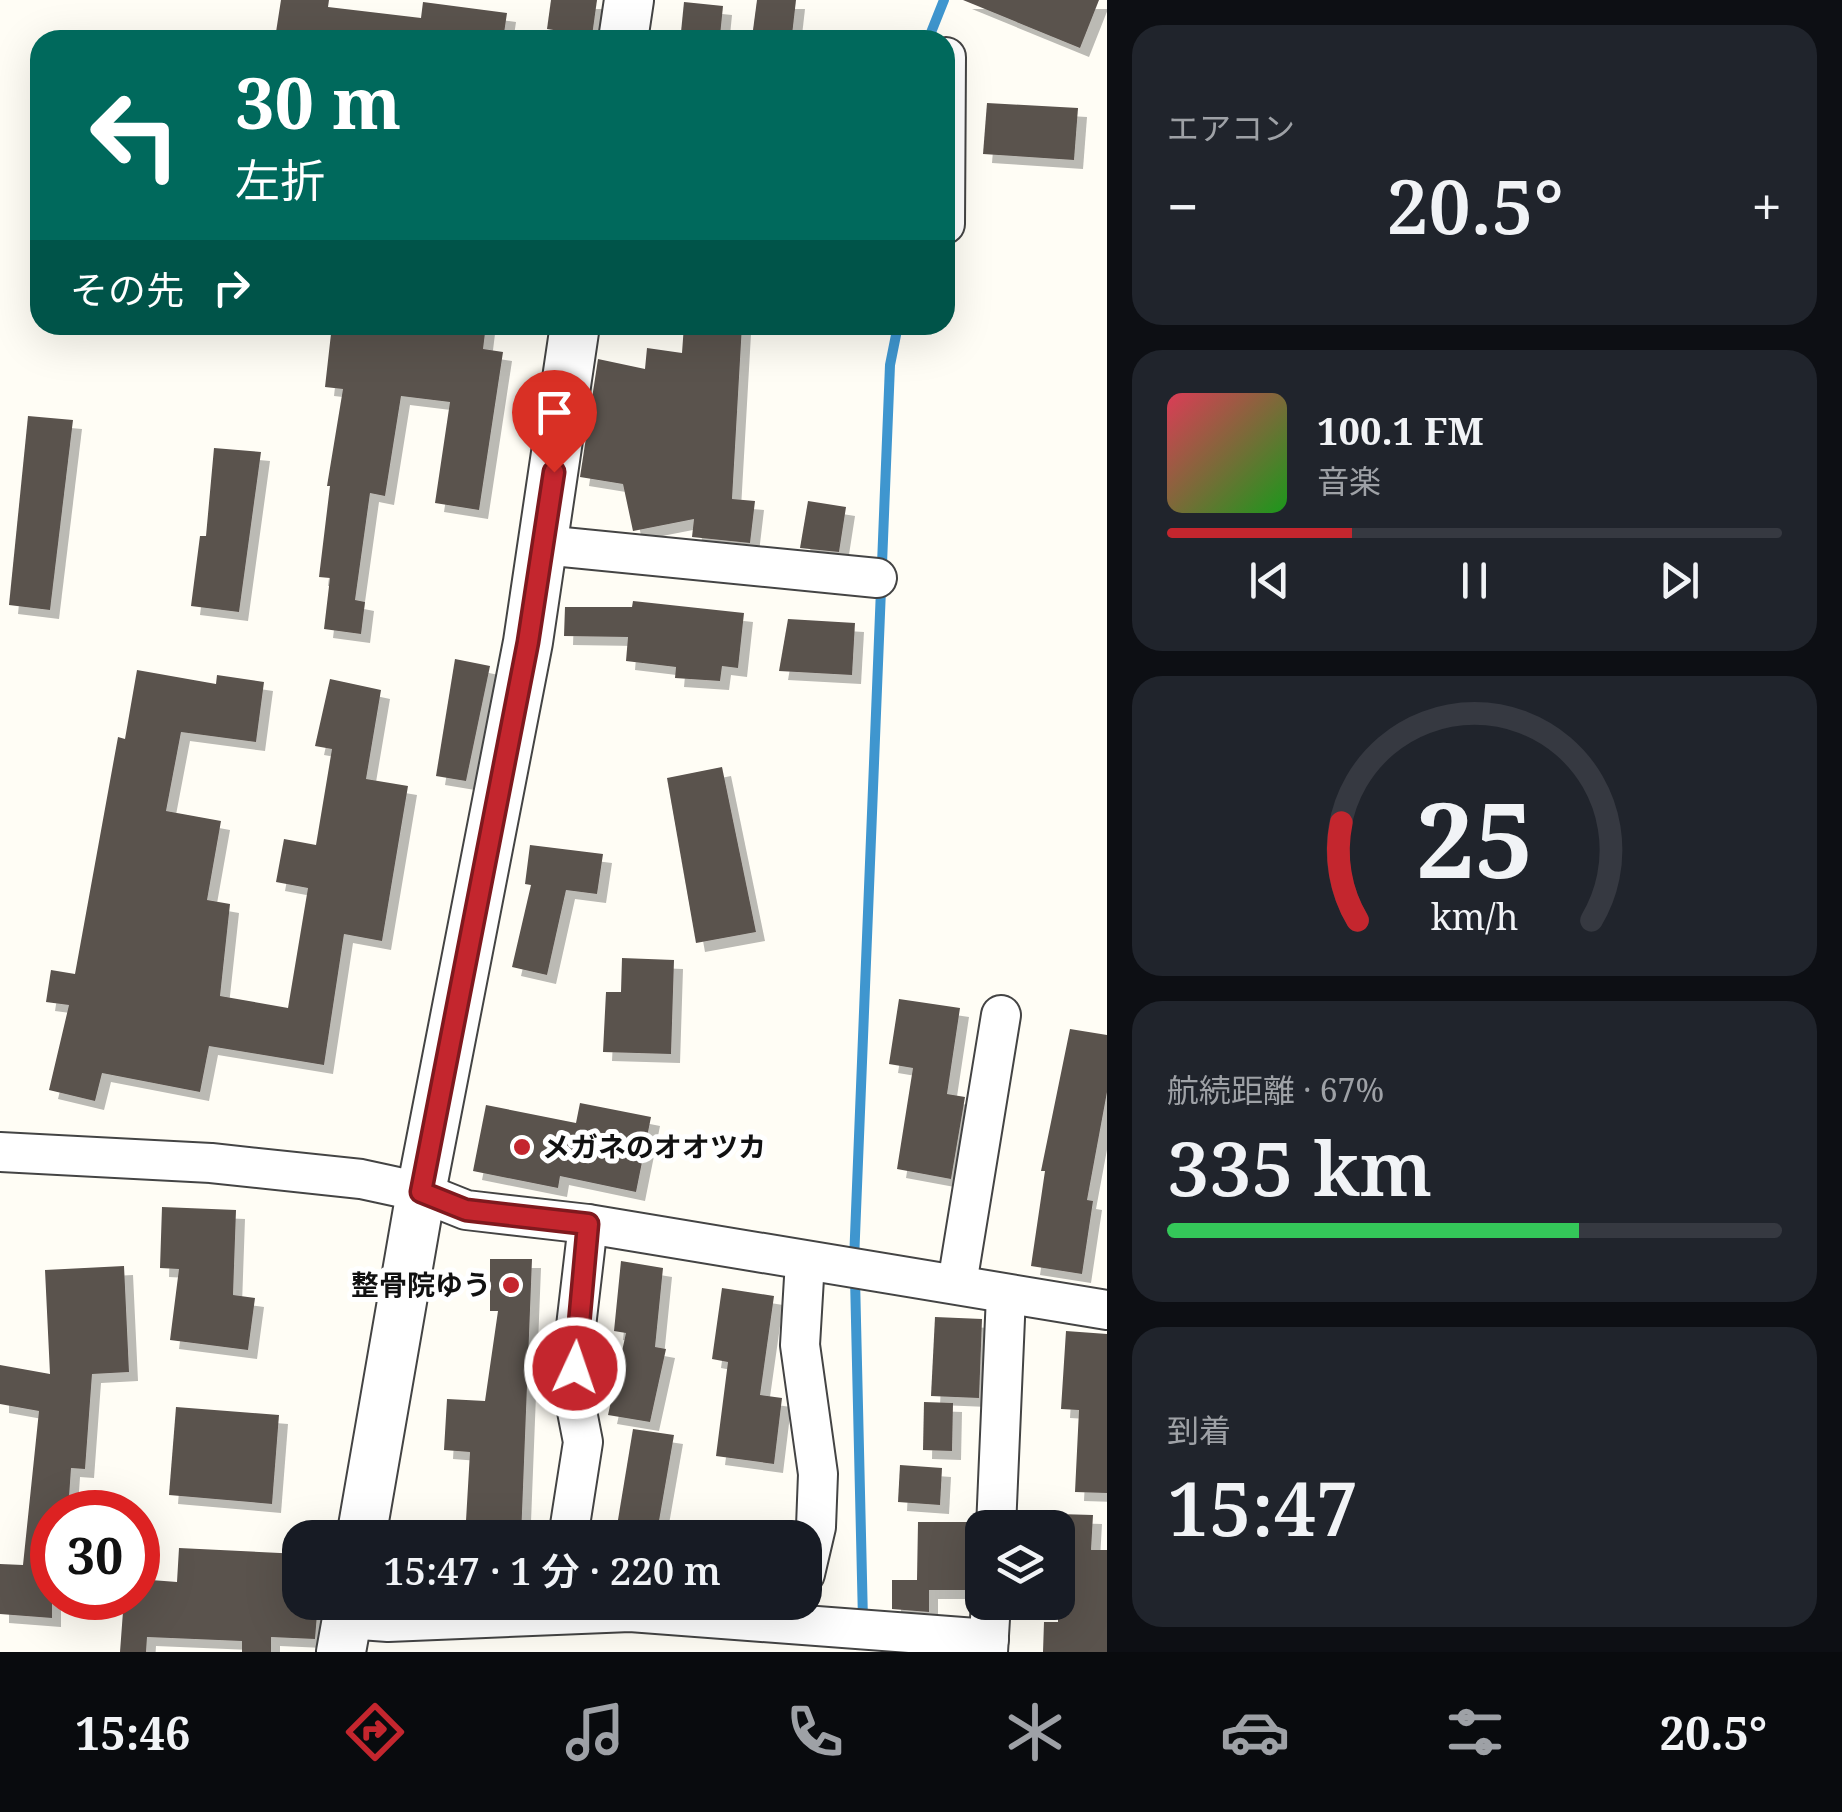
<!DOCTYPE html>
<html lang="ja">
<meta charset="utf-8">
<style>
body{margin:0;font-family:"Noto Serif","Noto Sans JP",serif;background:#20242c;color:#f1f3f6;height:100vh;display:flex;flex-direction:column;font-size:38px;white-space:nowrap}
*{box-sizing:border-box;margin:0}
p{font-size:32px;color:#9ea1a6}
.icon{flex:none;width:55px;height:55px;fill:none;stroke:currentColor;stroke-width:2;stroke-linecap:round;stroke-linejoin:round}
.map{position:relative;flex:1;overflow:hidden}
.drawer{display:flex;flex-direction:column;gap:25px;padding:25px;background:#0d0f14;width:735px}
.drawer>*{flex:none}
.top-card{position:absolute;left:30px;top:30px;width:925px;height:305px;border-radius:30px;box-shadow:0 10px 40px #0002;background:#00695c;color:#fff;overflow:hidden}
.controls{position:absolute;left:965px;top:1510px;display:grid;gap:20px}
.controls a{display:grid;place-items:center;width:110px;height:110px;border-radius:20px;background:#171b24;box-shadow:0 10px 40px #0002;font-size:50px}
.speed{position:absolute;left:30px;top:1490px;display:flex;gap:20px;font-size:50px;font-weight:700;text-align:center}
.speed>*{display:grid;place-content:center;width:130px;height:130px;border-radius:50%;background:#171b24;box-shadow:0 10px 40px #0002;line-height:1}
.speed .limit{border:15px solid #d22;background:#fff;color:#111}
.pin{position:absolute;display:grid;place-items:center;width:85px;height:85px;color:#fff;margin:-102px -42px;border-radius:50% 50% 50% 0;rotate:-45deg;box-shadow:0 0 10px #0007}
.pin .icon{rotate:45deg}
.me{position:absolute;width:110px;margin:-55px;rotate:3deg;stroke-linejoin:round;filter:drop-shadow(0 0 8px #0008)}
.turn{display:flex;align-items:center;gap:35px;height:210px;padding:0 40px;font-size:45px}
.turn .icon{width:130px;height:130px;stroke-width:2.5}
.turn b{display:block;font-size:70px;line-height:85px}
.then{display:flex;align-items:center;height:95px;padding:0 40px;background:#0003;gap:20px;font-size:38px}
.big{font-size:75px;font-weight:600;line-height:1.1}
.drawer .card{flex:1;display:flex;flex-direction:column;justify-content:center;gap:15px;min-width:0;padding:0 35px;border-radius:30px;background:#20242c}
.drawer .dial{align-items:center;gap:0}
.dial svg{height:260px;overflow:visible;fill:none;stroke:#363941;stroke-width:7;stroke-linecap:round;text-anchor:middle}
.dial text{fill:#f1f3f6;stroke:none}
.song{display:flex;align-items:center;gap:30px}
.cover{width:120px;height:120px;border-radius:15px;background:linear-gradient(135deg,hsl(350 70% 55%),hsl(120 70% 35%))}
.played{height:10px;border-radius:5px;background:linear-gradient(90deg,#c4262e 30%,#363941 30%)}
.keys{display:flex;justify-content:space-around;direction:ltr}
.heat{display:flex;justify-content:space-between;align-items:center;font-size:55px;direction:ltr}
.charge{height:15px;border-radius:8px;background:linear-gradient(90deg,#34c759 67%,#363941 0)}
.trip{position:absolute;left:282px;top:1520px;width:540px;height:100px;border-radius:30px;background:#171b24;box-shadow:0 10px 40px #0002;font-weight:600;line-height:100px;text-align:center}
.menu{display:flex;height:160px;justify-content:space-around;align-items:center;background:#090b0e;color:#9ea1a6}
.menu .icon{width:70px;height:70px}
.menu .selected{color:#c4262e}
.menu b{font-size:45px;color:#f1f3f6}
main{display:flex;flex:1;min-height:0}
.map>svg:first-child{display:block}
</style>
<main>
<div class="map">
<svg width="1107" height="1652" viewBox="0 0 1107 1652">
<defs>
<filter id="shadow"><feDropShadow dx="9" dy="9" stdDeviation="0" flood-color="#0004"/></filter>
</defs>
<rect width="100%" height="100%" fill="#fffdf5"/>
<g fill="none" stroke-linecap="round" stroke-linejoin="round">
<g stroke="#3f96cf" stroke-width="10">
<path d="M928 40 944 0"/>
<path d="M854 1261 890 365 898 325"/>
<path d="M855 1278 863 1621"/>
</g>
</g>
<g fill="#5a524d" filter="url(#shadow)">
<path d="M281 0H329L328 7 421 18 423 2 507 13 503 40H325L276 32Z"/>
<path d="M551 0H597L592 36 547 29Z"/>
<path d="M757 0H796L792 35 753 30Z"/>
<path d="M963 0H1099L1080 48Z"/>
<path d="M684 2 723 6 720 36 681 32Z"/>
<path d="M987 103 1078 108 1074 160 983 154Z"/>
<path d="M332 325 446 335 447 325H486L483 349 503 352 479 510 435 503 450 402 401 396 385 496 370 493 355 600 365 602 361 634 324 629 330 578 319 577 330 486H327L343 389 325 387Z"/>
<path d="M684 325H742L732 499 755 501 750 543 692 537 694 519 633 531 623 484 580 477 598 359 645 369 647 348 682 353Z"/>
<path d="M28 416 73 420 50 610 9 605Z"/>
<path d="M214 448 261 452 239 612 191 606 200 536H206Z"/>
<path d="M808 501 846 507 839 552 800 548Z"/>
<path d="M633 601 744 613 738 668 722 666 720 681 675 678 676 667 626 661 628 637 564 636 565 607H632Z"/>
<path d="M788 619 855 623 852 675 779 671Z"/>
<path d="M455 659 490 666 466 781 436 776Z"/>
<path d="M137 670 216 684 217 675 264 682 256 742 181 732 166 811 221 821 207 900 230 904 220 996 288 1008 308 888 276 882 284 839 316 845 332 749 315 746 330 679 381 690 366 779 408 786 382 941 344 934 324 1065 209 1046 200 1092 102 1073 95 1101 49 1090 69 1005 46 1002 51 970 75 974 118 737 125 739Z"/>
<path d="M722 767 756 932 696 943 667 778Z"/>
<path d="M530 845 603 854 597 894 566 890 547 975 512 967 531 885 525 884Z"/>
<path d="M622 958 674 960 671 1054 603 1052 606 992H621Z"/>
<path d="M899 999 960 1008 947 1094 965 1097 951 1179 897 1169 913 1068 889 1064Z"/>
<path d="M1070 1029 1107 1035V1092L1087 1200 1093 1201 1082 1274 1031 1266 1045 1171H1041Z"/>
<path d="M580 1103 651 1117 636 1192 560 1176 558 1188 473 1171 486 1105 576 1123Z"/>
<path d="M162 1207 236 1210 233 1295 255 1298 248 1350 170 1340 179 1269 160 1268Z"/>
<path d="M490 1259H532L521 1538H465L470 1452 444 1450 447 1399 485 1401 498 1311H490Z"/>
<path d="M621 1261 663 1268 655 1347 666 1349 650 1422 608 1415 626 1333 614 1331Z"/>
<path d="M124 1266 129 1372 92 1374 85 1469 71 1468 68 1512H52V1618L0 1614V1564L23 1565 39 1411 0 1404V1365L50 1374 45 1270Z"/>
<path d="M722 1288 774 1296 760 1395 782 1398 774 1464 716 1456 728 1362 712 1359Z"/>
<path d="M935 1317 982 1319 979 1398 931 1396Z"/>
<path d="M1066 1331 1107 1334V1493L1075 1492 1079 1410 1061 1409Z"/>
<path d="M924 1402 953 1403 952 1451 923 1450Z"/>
<path d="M176 1407 279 1415 272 1504 169 1495Z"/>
<path d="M633 1429 674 1435 656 1538H615Z"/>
<path d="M900 1465 942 1468 940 1505 898 1502Z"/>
<path d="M1058 1514 1093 1515 1091 1550H1107V1652H1043L1044 1622H1058Z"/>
<path d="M918 1522H974L976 1586 972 1590H929V1612L892 1609V1580H917Z"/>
<path d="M179 1548 300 1554V1602H318L315 1639 271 1637V1652H242V1641L147 1637 146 1652H120L124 1598H138V1579L177 1582Z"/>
</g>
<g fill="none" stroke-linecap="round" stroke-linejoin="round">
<defs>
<g id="minor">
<path d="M945 224 946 57"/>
<path d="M543 545 877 578"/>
<path d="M0 1152 211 1163 361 1179 421 1192 466 1210 588 1224 1107 1310"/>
<path d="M805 1261 800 1345 818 1474 816 1527 805 1574"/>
<path d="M957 1284 1001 1015"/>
<path d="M996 1528 1006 1295"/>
<path d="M568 1538 583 1442 575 1401V1335L588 1224"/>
<path d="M347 1619 388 1622 630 1612 989 1639"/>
<path d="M988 1652 991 1602"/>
</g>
<g id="tertiary">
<path d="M623 40 629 0"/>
<path d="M361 1538 421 1192 528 642 575 325"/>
<path d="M341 1652 350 1602"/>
</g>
</defs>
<use href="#minor" stroke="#444" stroke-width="42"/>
<use href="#tertiary" stroke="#444" stroke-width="52"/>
<use href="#minor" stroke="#fff" stroke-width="38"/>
<use href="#tertiary" stroke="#fff" stroke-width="48"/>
</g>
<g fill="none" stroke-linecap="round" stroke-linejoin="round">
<defs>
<path id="route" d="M554 472 528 642 421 1192 466 1210 588 1224 575 1368"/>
</defs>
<use href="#route" stroke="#7f191e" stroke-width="25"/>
<use href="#route" stroke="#c4262e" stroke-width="18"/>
</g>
<g fill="#c4262e" stroke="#fff" stroke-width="4">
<circle cx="522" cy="1147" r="10"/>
<circle cx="511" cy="1285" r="10"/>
</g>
<g text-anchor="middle" stroke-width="10" stroke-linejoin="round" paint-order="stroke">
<g font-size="28" font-weight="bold" fill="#111" stroke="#fff" text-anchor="start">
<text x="542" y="1157">メガネのオオツカ</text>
<text x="491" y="1295" text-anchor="end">整骨院ゆう</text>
</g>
</g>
</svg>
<div class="controls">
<a><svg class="icon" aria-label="layers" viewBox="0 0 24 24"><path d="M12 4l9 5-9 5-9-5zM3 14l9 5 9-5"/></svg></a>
</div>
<div class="speed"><div class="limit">30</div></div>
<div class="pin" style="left:554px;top:472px;background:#d93025"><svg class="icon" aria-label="arrive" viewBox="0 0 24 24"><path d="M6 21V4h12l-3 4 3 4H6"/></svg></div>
<svg class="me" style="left:575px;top:1368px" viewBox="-20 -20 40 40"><circle r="17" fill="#c4262e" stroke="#fff" stroke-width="3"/><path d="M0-11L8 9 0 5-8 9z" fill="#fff"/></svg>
<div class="trip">15:47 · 1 分 · 220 m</div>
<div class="top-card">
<div class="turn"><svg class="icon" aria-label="left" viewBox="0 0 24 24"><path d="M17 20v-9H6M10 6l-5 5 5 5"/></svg><div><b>30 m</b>左折</div></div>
<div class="then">その先<svg class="icon" aria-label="right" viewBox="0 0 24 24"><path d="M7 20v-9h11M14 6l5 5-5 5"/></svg></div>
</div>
</div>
<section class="drawer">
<div class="card"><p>エアコン</p>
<div class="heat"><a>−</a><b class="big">20.5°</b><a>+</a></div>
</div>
<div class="card">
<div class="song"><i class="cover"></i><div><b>100.1 FM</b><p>音楽</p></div></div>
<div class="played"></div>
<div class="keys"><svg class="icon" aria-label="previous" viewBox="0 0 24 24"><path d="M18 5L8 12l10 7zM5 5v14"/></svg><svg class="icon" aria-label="pause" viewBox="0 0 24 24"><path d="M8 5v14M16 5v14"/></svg><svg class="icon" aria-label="next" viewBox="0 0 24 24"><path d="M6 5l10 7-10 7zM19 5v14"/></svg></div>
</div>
<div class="card dial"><svg viewBox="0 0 100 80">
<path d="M14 69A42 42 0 1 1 86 69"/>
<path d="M14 69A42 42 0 0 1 9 39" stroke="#c4262e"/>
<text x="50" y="56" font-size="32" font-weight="700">25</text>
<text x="50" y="72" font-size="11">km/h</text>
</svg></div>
<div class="card"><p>航続距離 · 67%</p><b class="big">335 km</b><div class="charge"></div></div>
<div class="card"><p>到着</p><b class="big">15:47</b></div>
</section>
</main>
<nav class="menu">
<b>15:46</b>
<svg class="icon selected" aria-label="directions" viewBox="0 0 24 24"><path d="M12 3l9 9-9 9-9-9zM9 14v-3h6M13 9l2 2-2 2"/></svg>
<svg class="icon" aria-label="music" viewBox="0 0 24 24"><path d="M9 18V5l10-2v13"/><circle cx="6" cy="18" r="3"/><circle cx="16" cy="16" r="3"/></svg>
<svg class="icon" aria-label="phone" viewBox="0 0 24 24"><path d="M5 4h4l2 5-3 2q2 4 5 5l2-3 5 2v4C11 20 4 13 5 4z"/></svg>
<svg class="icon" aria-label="climate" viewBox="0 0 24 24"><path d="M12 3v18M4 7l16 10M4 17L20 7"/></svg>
<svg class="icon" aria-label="car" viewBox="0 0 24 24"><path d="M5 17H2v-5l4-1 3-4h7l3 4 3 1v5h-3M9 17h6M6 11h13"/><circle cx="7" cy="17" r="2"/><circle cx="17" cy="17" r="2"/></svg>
<svg class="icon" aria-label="filters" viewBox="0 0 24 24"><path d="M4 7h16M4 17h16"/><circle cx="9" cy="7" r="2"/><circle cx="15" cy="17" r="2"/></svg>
<b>20.5°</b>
</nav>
